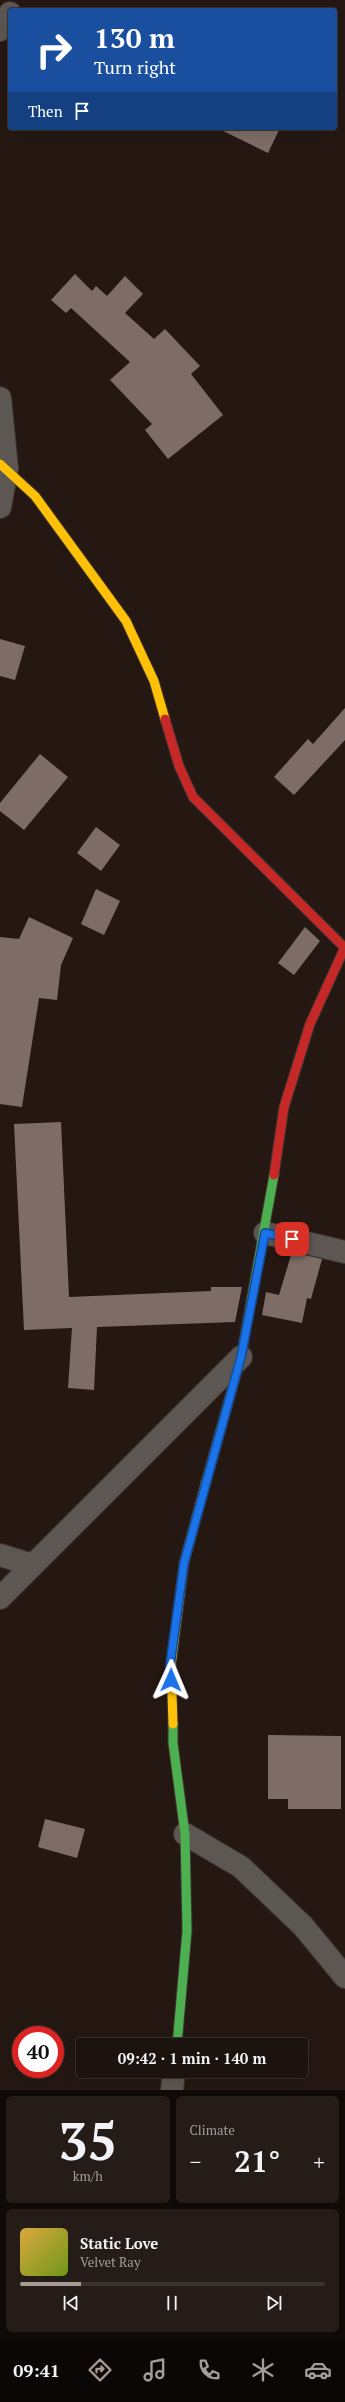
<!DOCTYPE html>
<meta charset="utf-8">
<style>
body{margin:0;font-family:"PT Serif",serif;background:#251b17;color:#f1f3f6;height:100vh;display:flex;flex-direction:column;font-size:15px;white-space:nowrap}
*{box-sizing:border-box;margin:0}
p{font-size:13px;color:#a09e9e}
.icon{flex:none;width:22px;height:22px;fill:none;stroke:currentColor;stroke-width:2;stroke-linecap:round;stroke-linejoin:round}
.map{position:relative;height:2090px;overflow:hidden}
.details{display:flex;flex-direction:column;gap:6px;padding:6px;background:#0f0a08;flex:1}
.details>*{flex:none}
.hud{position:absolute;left:8px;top:8px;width:329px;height:122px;border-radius:4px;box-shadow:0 4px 16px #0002,0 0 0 1px #3a322e;background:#1a4fa0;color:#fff;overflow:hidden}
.speed{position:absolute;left:12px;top:2026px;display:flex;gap:8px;font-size:20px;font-weight:700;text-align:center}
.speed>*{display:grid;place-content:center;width:52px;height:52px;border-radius:50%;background:#1c120e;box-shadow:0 4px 16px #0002,0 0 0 1px #3a322e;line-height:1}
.speed .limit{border:6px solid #d22;background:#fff;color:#111}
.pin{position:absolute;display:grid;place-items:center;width:34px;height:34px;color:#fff;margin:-17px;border-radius:8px;box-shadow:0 2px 6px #0006}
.me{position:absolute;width:44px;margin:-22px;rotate:1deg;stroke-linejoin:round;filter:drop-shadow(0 0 3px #0008)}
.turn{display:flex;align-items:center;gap:14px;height:84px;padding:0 20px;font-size:18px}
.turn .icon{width:52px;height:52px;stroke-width:2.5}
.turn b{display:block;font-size:28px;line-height:34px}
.then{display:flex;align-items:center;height:38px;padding:0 20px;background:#0003;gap:8px;font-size:15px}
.big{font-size:30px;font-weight:600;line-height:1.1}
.details .card{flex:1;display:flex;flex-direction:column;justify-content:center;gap:6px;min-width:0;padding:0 14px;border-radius:6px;background:#251b17}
.details .dial{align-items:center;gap:0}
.dial b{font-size:52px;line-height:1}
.song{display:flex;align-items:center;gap:12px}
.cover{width:48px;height:48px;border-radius:6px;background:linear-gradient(135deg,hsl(40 70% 55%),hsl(80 70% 35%))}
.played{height:4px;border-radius:2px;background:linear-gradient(90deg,#a99993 20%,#3a322e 20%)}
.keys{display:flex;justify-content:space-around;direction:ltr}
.heat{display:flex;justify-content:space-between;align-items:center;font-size:22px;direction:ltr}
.details .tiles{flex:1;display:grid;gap:6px;grid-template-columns:1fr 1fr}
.card:last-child{grid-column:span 2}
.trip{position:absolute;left:76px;top:2038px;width:232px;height:40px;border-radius:4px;background:#1c120e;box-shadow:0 4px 16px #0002,0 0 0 1px #3a322e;font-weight:600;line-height:40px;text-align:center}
.dock{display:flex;height:64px;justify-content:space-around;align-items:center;background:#0b0706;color:#a09e9e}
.dock .icon{width:28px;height:28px}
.dock .selected{color:#a99993}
.dock b{font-size:18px;color:#f1f3f6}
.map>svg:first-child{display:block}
</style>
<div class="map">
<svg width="345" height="2090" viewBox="0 0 345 2090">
<rect width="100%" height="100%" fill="#251813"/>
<g fill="#7e6d67">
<path d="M217 128H280L268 153Z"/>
<path d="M75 274 92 291 96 286 107 296 125 276 143 294 125 313 154 339 165 329 200 366 191 374 223 415 168 459 145 430 152 424 110 380 130 362 71 308 66 313 51 300Z"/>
<path d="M0 639 25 646 15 680 0 676Z"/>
<path d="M345 708V740L294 795 274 777 308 739 313 744Z"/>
<path d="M40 754 68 777 24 830 0 811V803Z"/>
<path d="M96 827 120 845 101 871 77 853Z"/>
<path d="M96 889 120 901 104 935 81 924Z"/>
<path d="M29 917 73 938 61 965 57 1000 39 998 22 1107 0 1104V937L19 939Z"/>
<path d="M305 927 320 941 294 975 278 963Z"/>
<path d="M61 1122 69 1297 211 1291V1287H242L235 1322 97 1327 94 1390 68 1388 72 1328 24 1330 14 1124Z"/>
<path d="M292 1252 322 1259 311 1299 307 1298 302 1323 262 1315 266 1292 279 1295Z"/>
<path d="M268 1735 341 1736V1809H288V1799H268Z"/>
<path d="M45 1819 85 1829 77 1858 38 1847Z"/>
</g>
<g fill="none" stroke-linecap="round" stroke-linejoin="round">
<defs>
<g id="street">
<path d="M0 30 10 13"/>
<path d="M0 398 7 469 0 507"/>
<path d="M265 1233 345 1252"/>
<path d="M0 1555 32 1565"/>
<path d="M0 1598 241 1357"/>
<path d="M185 1834 241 1867 303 1926 345 1977"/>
<path d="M172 2090 174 2071"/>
</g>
<g id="fast">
<path d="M206 1482 241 1357 274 1175"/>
<path d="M173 1724V1743L185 1834 187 1931 177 2045"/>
</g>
<g id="slow">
<path d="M0 464 35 496 126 621 154 681 165 719"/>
<path d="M173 1724 171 1665 184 1563 206 1482"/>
</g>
<g id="jam">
<path d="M165 719 179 766 193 797 345 948"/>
<path d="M274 1175 284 1107 310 1024 345 947"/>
</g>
</defs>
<use href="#street" stroke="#403530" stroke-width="24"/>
<use href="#fast" stroke="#403530" stroke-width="11"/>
<use href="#slow" stroke="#403530" stroke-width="11"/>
<use href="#jam" stroke="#403530" stroke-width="11"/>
<use href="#street" stroke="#5d5754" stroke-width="22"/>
<use href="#fast" stroke="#4caf50" stroke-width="9"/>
<use href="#slow" stroke="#ffc107" stroke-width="9"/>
<use href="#jam" stroke="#c62828" stroke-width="9"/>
</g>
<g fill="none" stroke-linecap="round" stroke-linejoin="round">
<defs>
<path id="route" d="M171 1680 170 1665 184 1563 241 1357 265 1233 292 1239"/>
</defs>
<use href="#route" stroke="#114b97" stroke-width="10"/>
<use href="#route" stroke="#1a73e8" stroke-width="7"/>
</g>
</svg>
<div class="speed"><div class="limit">40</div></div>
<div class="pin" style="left:292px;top:1239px;background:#d93025"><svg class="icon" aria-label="arrive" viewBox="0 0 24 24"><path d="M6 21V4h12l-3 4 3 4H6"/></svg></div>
<svg class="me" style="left:171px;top:1680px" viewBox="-20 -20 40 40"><path d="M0-17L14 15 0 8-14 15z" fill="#1a73e8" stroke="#fff" stroke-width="4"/></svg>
<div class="trip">09:42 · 1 min · 140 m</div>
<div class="hud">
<div class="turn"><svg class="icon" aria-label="right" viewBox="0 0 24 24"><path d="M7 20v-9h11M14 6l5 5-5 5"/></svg><div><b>130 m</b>Turn right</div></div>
<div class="then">Then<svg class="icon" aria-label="arrive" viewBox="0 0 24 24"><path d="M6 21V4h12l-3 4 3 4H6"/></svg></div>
</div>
</div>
<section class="details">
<div class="tiles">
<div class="card dial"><b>35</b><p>km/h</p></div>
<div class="card"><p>Climate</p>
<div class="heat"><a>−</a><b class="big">21°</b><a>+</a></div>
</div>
<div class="card">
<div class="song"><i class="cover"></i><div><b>Static Love</b><p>Velvet Ray</p></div></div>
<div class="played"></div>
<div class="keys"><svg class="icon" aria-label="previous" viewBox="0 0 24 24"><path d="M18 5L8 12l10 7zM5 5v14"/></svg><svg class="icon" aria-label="pause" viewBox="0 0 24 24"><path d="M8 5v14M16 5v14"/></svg><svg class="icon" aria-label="next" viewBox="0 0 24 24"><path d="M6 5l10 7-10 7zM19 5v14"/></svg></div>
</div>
</div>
</section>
<nav class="dock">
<b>09:41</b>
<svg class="icon selected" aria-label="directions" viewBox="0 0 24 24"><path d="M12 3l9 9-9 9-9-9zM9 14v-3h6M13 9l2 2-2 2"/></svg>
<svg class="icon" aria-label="music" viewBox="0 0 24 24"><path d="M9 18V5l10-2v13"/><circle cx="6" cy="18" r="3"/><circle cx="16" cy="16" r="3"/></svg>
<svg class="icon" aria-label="phone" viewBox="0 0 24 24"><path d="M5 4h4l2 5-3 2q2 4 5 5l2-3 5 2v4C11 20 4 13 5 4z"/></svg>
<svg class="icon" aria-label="climate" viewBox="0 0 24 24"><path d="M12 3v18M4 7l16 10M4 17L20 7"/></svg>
<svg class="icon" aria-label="car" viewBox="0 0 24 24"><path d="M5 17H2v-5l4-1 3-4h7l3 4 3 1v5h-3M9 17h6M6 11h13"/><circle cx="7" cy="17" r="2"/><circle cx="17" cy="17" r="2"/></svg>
</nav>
